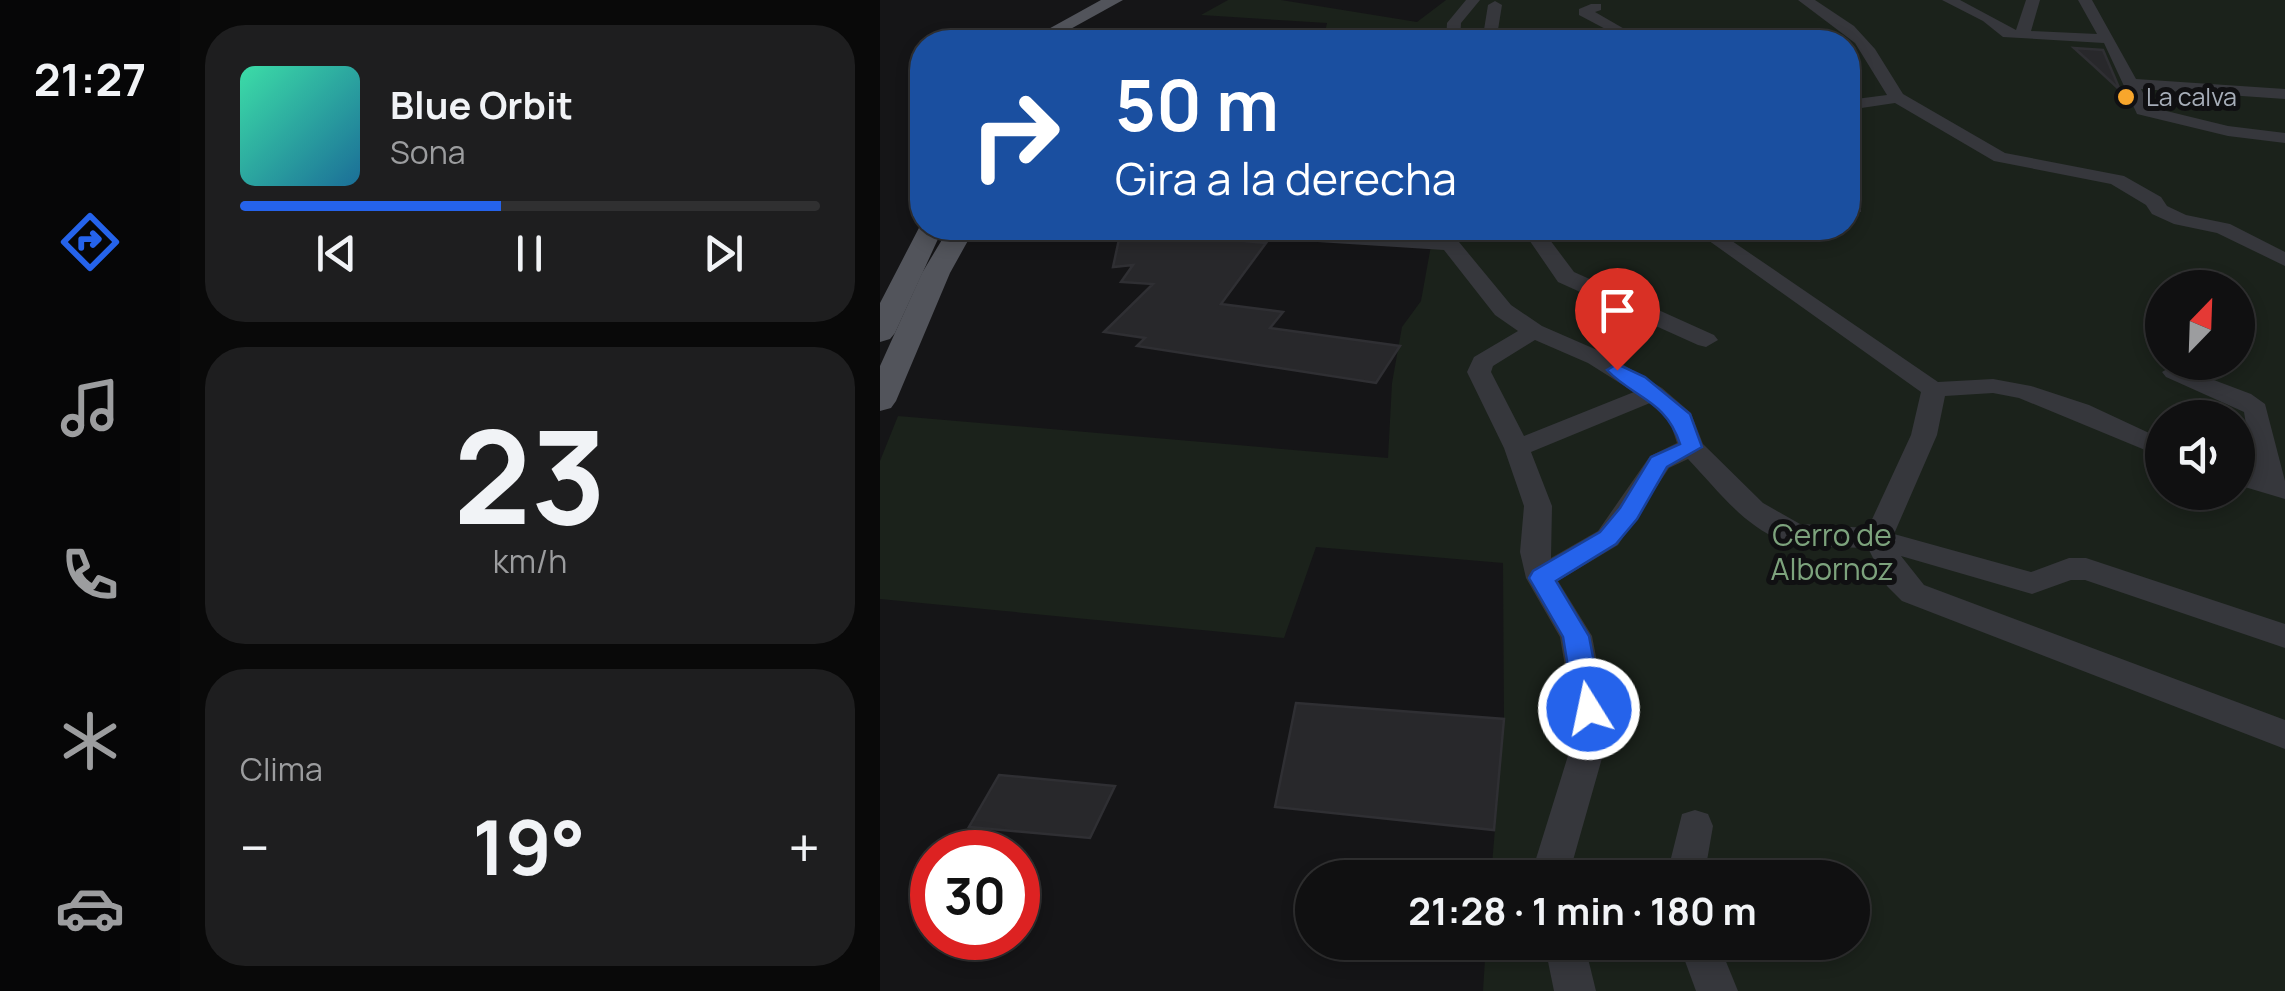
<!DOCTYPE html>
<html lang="es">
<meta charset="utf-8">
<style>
body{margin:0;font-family:Manrope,sans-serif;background:#1e1e1f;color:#f1f3f6;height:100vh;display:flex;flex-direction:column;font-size:38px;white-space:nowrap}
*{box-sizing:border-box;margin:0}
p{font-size:32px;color:#9c9d9f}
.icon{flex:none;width:55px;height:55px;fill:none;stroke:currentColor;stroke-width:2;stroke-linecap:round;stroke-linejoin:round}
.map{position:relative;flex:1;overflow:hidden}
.sheet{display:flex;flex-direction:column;gap:25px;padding:25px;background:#090909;width:700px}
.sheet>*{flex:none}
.top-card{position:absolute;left:30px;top:30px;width:950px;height:210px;border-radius:40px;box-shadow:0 5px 15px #0003,0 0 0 2px #303031;background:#1a4fa0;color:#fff;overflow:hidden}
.needle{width:65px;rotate:23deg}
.controls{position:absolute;left:1265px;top:270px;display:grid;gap:20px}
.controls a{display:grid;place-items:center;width:110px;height:110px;border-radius:50%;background:#101011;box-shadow:0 5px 15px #0003,0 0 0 2px #303031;font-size:50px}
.speed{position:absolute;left:30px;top:830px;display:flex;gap:20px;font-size:50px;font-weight:700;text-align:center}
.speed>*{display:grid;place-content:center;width:130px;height:130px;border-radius:50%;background:#101011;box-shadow:0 5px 15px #0003,0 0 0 2px #303031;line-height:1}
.speed .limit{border:15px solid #d22;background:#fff;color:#111}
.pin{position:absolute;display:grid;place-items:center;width:85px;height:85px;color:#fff;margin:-102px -42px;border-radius:50% 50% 50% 0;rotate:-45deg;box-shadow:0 0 10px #0007}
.pin .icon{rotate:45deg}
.me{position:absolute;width:110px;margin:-55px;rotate:350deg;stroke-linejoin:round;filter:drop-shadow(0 0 8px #0008)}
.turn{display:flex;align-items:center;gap:35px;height:210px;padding:0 40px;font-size:45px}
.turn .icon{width:130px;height:130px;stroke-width:2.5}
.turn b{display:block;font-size:70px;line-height:85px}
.big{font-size:75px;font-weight:700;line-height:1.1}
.sheet .tile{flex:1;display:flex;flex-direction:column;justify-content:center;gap:15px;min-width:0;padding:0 35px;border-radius:40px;background:#1e1e1f}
.sheet .dial{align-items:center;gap:0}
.dial b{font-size:130px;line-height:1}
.song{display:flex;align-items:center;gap:30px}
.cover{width:120px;height:120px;border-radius:15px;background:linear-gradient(135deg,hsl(160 70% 55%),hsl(200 70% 35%))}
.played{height:10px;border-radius:5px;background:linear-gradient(90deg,#2563eb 45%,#303031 45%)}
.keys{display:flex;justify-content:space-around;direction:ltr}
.heat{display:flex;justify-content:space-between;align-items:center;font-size:55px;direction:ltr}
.trip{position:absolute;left:415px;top:860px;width:575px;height:100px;border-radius:50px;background:#101011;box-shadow:0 5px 15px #0003,0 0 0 2px #303031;font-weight:700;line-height:100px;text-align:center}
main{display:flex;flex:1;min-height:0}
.tab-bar{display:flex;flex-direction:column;width:180px;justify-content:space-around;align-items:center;background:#060607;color:#9c9d9f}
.tab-bar .icon{width:70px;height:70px}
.tab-bar .current{color:#2563eb}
.tab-bar b{font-size:45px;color:#f1f3f6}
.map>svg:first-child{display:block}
</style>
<main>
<nav class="tab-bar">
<b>21:27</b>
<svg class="icon current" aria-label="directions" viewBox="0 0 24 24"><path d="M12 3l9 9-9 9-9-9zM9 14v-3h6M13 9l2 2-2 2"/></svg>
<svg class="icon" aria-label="music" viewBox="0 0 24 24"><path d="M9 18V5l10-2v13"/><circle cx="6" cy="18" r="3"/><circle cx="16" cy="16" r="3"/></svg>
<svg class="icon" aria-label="phone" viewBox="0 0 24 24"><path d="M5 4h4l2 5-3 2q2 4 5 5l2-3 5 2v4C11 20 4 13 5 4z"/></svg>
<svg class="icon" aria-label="climate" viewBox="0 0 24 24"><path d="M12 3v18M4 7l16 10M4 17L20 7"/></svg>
<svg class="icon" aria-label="car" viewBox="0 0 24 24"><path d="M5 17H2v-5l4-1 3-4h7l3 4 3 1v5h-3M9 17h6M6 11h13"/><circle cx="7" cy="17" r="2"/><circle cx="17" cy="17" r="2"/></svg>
</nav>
<section class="sheet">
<div class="tile">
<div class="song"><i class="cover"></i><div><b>Blue Orbit</b><p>Sona</p></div></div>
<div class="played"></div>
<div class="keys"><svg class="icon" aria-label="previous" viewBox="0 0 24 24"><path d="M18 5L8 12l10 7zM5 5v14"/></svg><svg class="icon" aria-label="pause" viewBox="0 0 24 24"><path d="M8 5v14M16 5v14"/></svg><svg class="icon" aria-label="next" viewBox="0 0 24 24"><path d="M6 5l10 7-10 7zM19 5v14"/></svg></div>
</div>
<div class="tile dial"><b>23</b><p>km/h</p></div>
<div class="tile"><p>Clima</p>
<div class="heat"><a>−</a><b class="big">19°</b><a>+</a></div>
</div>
</section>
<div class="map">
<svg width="1405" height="991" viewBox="0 0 1405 991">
<rect width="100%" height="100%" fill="#151517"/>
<path fill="#1b221b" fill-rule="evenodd" d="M348 0H401L537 22 566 0H1405V991H603L606 943 972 942V878L611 877 624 719 623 563 436 547 404 638 0 599V461L18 416 508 458 512 383 522 327 541 301 552 240 387 241 226 228H968V42H443L447 23 321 15ZM1282 288H1358V362H1282ZM1282 418H1358V492H1282Z"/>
<g fill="#28282b" stroke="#2f2f33" stroke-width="2.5">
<path d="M1194 48 1223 50 1240 90 1213 65Z"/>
<path d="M241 230 386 243 341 304 403 312 390 328 520 346 496 383 257 346 265 338 224 332 273 284 241 282 253 265 233 267Z"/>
<path d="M416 703 624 719 614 830 395 807Z"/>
<path d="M119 775 235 786 210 838 89 827Z"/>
</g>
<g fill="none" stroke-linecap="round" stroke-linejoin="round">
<g fill="#36373c" fill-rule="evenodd">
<path d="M586 0H600L581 23 580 42H566L567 23Z"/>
<path d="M918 0H935L974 26 995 49 1023 94 1125 153 1244 176 1281 197 1287 206 1306 215 1350 224 1405 252V266L1337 233 1294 224 1272 214 1266 205 1231 184 1114 161 1015 103 968 110V100L1007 95 975 43Z"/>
<path d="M1062 0H1080L1136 30 1146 0H1160L1151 31 1217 34 1198 0H1212L1256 79 1405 89V99L1261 89 1270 107 1348 126 1405 133V143L1348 136 1257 114 1224 43 1123 37 1103 21Z"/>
<path d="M615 1 622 5 616 42H602L608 5Z"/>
<path d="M711 4H721V10L715 12 767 42H750L699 15V9Z"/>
<path d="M968 197 981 204V212H968Z"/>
<path d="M299 228H399L559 237 564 228H584L579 242 631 305 662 326 724 353 782 388 811 413 823 444 883 503 920 524 988 528 1031 435 1041 392 811 228H833L1058 382 1113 379 1151 386 1209 405 1282 439V457L1139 398 1113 393 1065 396 1057 435 1014 534 1151 572 1189 558H1206L1405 624V648L1205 580H1191L1152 594 1021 556 1044 585 1405 720V749L1022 601 1007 586 988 548C964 547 940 548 917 544 871 537 838 490 808 459L789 468 738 545 678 581 712 636 730 730 688 878H650L696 730 680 637 646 578 640 552 644 506 624 448 587 372 594 357 638 331 615 315 564 250 309 234ZM655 340 708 363 754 392 644 436 611 372 613 366ZM770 403 790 422 797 443 770 456 718 531 671 558 672 506 651 452Z"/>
<path d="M641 228H661L694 272 834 335 838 340 826 347 818 345 678 282Z"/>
<path d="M1294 365 1371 394 1385 404 1405 481V499L1358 485V467L1374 472 1364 412 1286 377 1282 372Z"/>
<path d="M815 810 828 814 833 826 824 878H786L802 814Z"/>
<path d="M664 942H704L716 991H674Z"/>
<path d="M798 942H838L858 991H816Z"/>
</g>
<g fill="#52545b" fill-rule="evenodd">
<path d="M221 0H243L167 42H145Z"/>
<path d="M42 222V228H63L15 333 10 339 0 342V303Z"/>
<path d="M69 228H95L70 273 16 401 11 408 0 411V366L42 273Z"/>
</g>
</g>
<path fill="#2563eb" stroke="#184099" stroke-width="2.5" d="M737 364 765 377 810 414 822 447 787 467 757 519 736 544 676 581 709 636 723 709 719 717 709 720 699 717 695 709 683 637 649 578 653 571 720 532 740 508 771 457 800 444C786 400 755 399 727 370Z"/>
<circle fill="#f8a62c" stroke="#101012" stroke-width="4" cx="1246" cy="97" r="10"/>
<g text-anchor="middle" stroke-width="10" stroke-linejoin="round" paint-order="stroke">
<g font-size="25" fill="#a6adb8" stroke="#101012" text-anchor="start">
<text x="1266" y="106">La calva</text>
</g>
<g font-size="30" fill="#7da37d" stroke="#101012">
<text x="952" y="546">Cerro de<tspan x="952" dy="34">Albornoz</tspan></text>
</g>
</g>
</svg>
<div class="controls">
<a><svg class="needle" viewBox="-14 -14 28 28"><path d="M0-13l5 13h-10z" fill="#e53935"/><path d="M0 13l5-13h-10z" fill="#9c9d9f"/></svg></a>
<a><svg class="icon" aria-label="sound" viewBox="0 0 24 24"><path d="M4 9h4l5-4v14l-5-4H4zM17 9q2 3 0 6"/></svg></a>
</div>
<div class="speed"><div class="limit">30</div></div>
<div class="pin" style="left:737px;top:370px;background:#d93025"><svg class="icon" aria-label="arrive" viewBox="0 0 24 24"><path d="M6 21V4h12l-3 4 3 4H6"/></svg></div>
<svg class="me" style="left:709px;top:709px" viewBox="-20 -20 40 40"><circle r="17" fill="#2563eb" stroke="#fff" stroke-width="3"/><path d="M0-11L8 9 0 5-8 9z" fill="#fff"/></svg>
<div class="trip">21:28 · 1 min · 180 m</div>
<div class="top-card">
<div class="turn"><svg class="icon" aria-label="right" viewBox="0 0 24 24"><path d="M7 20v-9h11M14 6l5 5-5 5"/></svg><div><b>50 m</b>Gira a la derecha</div></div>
</div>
</div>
</main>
